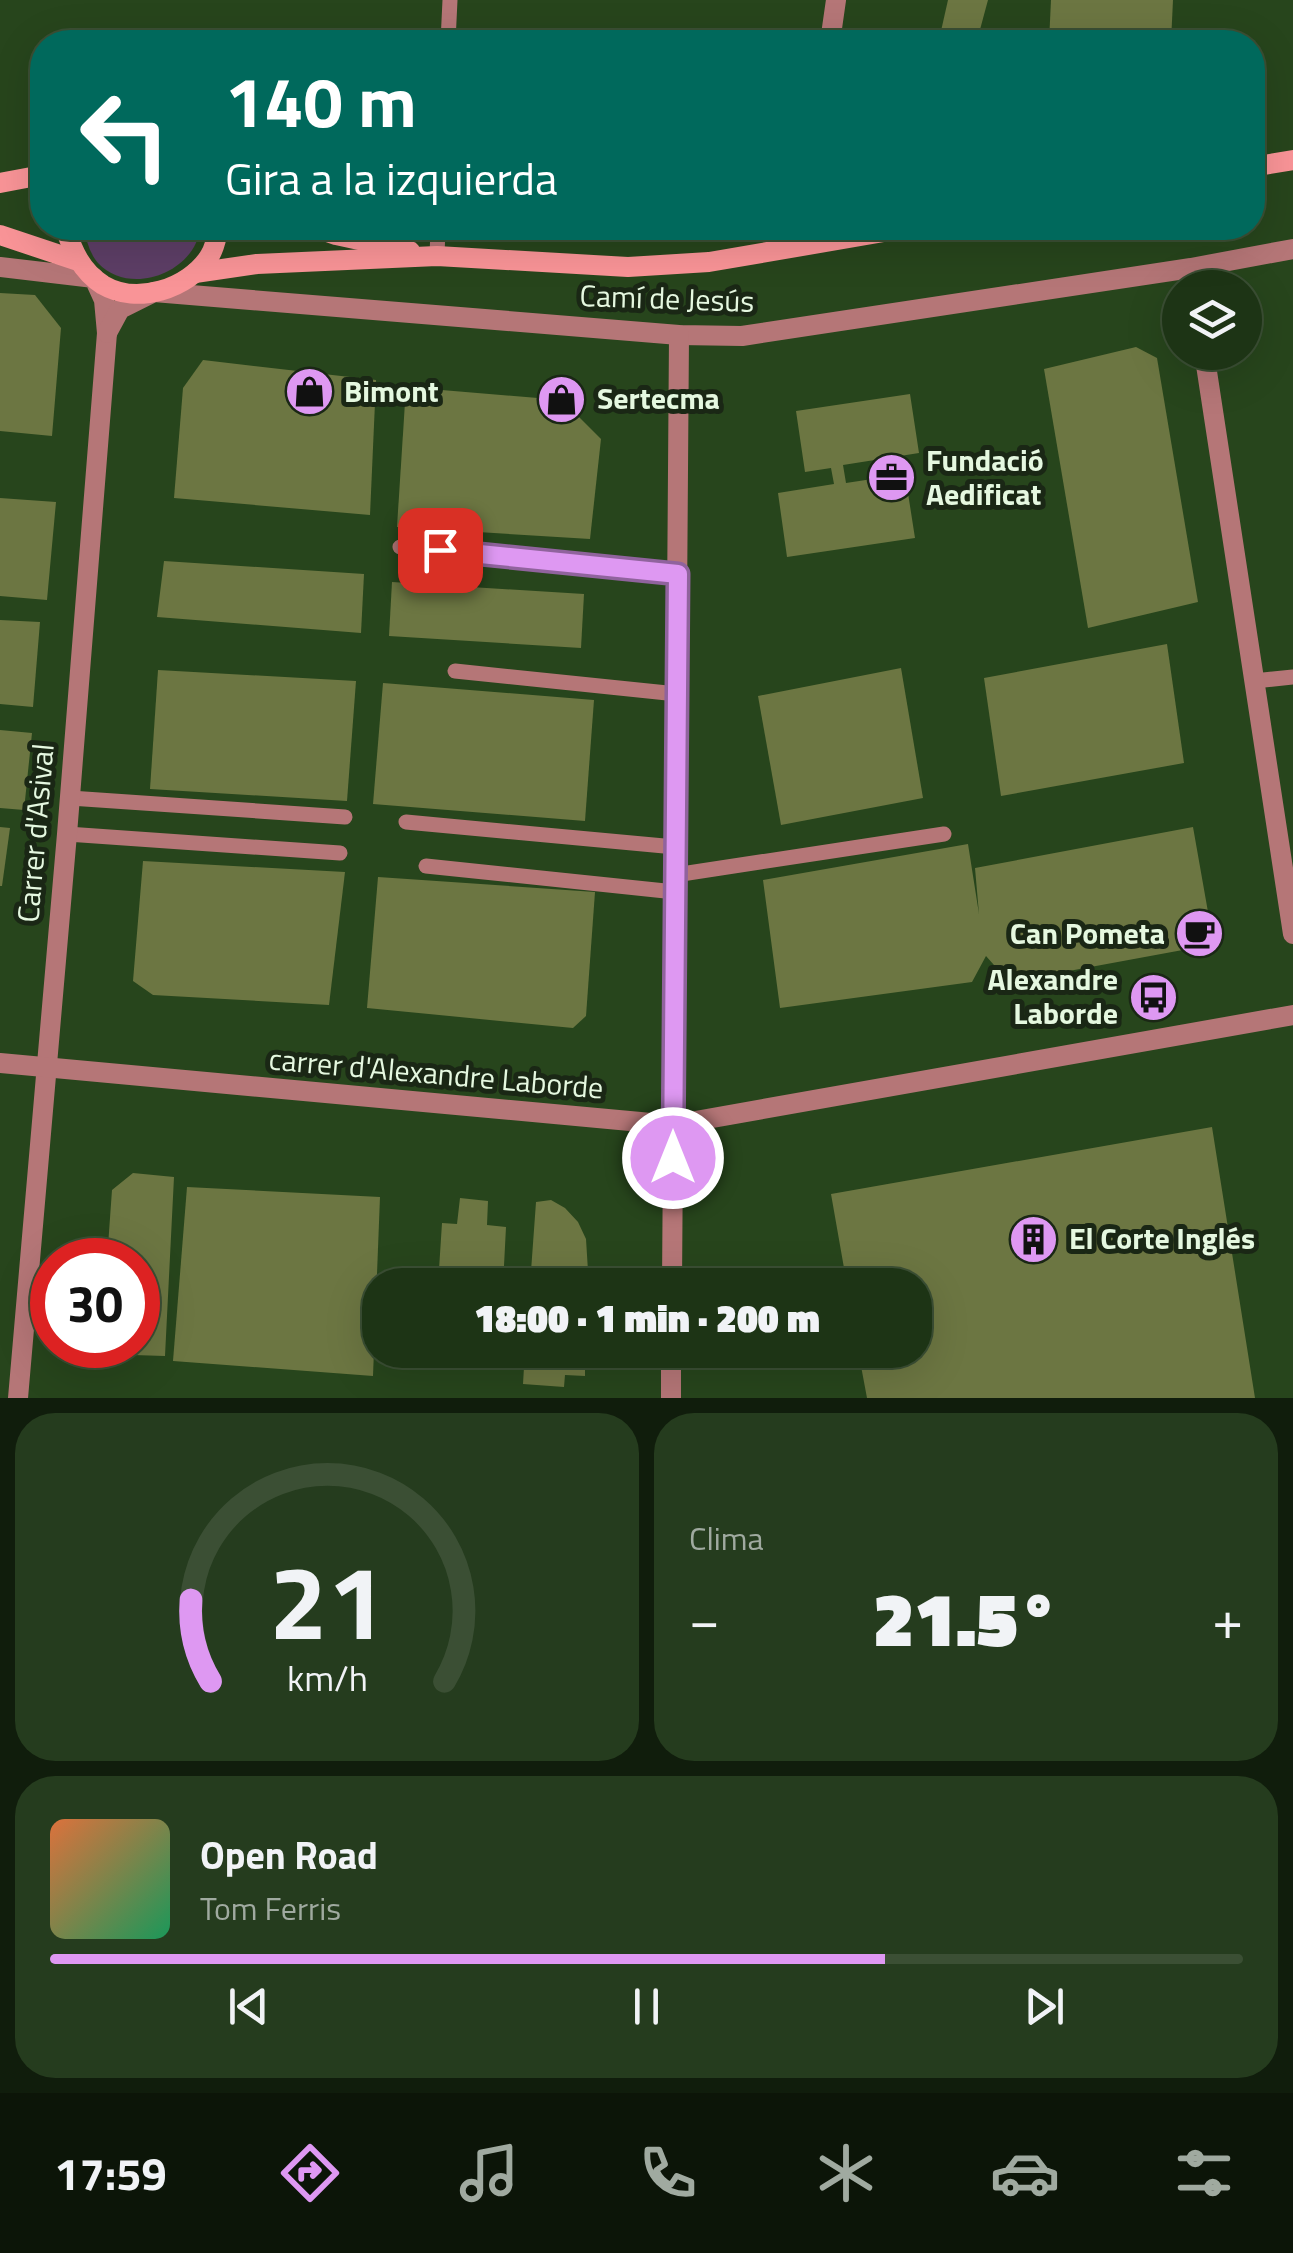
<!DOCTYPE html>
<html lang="es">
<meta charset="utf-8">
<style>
body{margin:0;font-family:"Titillium Web",sans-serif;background:#253c1e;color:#f1f3f6;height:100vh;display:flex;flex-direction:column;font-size:38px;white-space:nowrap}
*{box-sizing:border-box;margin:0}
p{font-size:32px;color:#a0aaa0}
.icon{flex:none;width:55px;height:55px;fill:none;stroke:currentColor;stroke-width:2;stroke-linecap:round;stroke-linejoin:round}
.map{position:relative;height:1398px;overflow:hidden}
.side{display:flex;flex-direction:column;gap:15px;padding:15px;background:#101d0c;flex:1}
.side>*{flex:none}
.hud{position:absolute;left:30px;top:30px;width:1235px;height:210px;border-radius:40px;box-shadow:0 10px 40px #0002,0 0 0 2px #3b4f34;background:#00695c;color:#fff;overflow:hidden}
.controls{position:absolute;left:1162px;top:270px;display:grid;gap:20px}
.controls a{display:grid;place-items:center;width:100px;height:100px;border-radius:50%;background:#1d3415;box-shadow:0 10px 40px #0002,0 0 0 2px #3b4f34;font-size:50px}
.speed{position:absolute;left:30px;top:1238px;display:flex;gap:20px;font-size:50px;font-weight:700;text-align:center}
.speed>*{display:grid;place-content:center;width:130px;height:130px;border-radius:50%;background:#1d3415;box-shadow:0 10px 40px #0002,0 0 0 2px #3b4f34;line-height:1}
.speed .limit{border:15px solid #d22;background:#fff;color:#111}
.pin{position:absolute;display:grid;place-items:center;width:85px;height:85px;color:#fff;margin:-42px;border-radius:20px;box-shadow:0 5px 15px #0006}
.me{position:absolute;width:110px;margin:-55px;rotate:0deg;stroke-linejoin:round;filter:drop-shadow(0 0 8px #0008)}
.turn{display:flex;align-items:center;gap:35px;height:210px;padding:0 30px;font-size:45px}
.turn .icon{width:130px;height:130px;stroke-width:2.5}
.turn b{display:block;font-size:70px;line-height:85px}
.big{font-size:75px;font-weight:800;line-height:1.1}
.side .card{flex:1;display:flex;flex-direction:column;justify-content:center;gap:15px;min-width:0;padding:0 35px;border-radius:40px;background:#253c1e}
.side .dial{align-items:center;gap:0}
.dial svg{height:260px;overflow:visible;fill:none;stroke:#3b4f34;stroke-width:7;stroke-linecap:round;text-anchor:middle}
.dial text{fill:#f1f3f6;stroke:none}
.song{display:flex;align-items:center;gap:30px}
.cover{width:120px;height:120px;border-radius:15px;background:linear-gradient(135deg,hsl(20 70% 55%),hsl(150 70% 35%))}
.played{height:10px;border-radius:5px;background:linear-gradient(90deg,#de98f2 70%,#3b4f34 70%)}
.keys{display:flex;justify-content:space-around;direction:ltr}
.heat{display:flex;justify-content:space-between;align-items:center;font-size:55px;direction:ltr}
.side .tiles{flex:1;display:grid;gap:15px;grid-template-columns:1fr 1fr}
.card:last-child{grid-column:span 2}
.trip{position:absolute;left:362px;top:1268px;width:570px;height:100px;border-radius:40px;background:#1d3415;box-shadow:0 10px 40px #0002,0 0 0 2px #3b4f34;font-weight:800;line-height:100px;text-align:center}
.tabs{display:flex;height:160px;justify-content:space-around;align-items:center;background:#0c1508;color:#a0aaa0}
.tabs .icon{width:70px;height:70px}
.tabs .active{color:#de98f2}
.tabs b{font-size:45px;color:#f1f3f6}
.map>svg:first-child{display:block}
</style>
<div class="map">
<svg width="1293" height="1398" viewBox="0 0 1293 1398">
<rect width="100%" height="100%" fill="#27451c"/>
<path fill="#5d3e66" d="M84 228H200C196 271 131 298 98 263 90 254 86 240 84 228Z"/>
<g fill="#6c7642">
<path d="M948 0H988L978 37 941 31Z"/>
<path d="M1051 0H1173L1171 42H1049Z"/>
<path d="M0 293 35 295 61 328 52 436 0 431Z"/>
<path d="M1136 347 1157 358 1198 602 1088 628 1044 369Z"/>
<path d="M203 360 376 380 370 515 174 498 183 388Z"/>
<path d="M406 387 562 400 601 439 590 539 397 527Z"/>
<path d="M910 394 919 453 843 465 846 483 905 474 915 538 787 557 778 493 834 484 831 468 805 472 796 411Z"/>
<path d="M0 498 56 502 47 600 0 596Z"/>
<path d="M164 561 364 574 361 633 157 617Z"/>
<path d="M392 582 584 594 581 648 389 636Z"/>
<path d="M0 620 40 622 33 707 0 704Z"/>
<path d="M1167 644 1184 763 1001 796 984 678Z"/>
<path d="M901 668 923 798 781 825 758 696Z"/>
<path d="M158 670 356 681 347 801 150 789Z"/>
<path d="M383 683 594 700 585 821 373 804Z"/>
<path d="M0 730 32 733 24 810 0 808Z"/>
<path d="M0 827 10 828 2 886H0Z"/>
<path d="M1193 827 1211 929 1199 947 1009 982 986 956 972 982 780 1008 763 880 968 844 979 914 975 868Z"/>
<path d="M143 861 345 872 329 1005 153 995 133 981Z"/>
<path d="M378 877 595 892 586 1016 573 1028 367 1008Z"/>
<path d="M1212 1127 1255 1398H867L858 1350H915V1285H847L831 1194Z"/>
<path d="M133 1173 174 1177 165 1356 101 1354 102 1345H138V1260H107L112 1190Z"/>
<path d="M187 1187 380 1197 373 1376 173 1361Z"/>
<path d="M460 1198 488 1201 487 1225 506 1227 503 1285H438L442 1223 457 1224Z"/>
<path d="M551 1200 565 1208 578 1222 586 1239 588 1271H629V1285H530L536 1202Z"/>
<path d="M435 1350H499L498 1370 434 1367Z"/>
<path d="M525 1350H585V1376L565 1375 564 1387 523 1384Z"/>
</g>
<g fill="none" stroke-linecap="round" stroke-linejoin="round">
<g stroke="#b57677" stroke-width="15">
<path d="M448 42 450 0"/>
<path d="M437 256 438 228"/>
<path d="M400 547 677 574"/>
<path d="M455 671 677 694"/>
<path d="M1254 681 1293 677"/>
<path d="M70 798 345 817"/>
<path d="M406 822 675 847"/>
<path d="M67 834 340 853"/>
<path d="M426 866 675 892"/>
<path d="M675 875 944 834"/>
</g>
<g stroke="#b57677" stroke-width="20">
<path d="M830 42 836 0"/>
<path d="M0 267 94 278 104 300 107 333 67 834 18 1398"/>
<path d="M107 333 120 309 154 292 679 335 742 336 1191 268 1293 249"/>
<path d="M1204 352 1293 934"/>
<path d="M0 1063 673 1125 1293 1015"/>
<path d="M672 1285 679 335"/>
<path d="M671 1398V1350"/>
</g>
<g stroke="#f99497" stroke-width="20">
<path d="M1252 167 1293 160"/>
<path d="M0 183 42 175"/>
<path d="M65 228C73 251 81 271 103 285 137 305 188 289 209 257 214 249 217 237 218 228"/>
<path d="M316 228 336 235 410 251"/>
<path d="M0 235 78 261"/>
<path d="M195 273 257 264 437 256 628 267 709 262 907 228"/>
</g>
</g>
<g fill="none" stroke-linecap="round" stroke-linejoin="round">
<defs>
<path id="route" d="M440 550 678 574 673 1158"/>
</defs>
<use href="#route" stroke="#90639d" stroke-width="25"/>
<use href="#route" stroke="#de98f2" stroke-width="18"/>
</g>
<defs>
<symbol id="shop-disc" viewBox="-11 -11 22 22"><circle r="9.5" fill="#de98f2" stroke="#1a2715"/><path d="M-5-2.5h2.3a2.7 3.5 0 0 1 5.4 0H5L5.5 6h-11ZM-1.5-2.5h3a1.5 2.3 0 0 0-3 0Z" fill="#111"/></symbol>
<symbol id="office-disc" viewBox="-11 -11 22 22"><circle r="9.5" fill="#de98f2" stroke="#1a2715"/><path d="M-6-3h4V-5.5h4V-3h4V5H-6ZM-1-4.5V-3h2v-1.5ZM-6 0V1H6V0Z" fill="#111"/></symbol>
<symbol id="cafe-disc" viewBox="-11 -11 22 22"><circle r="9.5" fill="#de98f2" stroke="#1a2715"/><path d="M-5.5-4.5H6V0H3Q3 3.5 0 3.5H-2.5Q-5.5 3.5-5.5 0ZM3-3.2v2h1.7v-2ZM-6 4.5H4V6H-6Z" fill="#111"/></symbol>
<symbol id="bus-disc" viewBox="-11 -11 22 22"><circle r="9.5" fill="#de98f2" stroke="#1a2715"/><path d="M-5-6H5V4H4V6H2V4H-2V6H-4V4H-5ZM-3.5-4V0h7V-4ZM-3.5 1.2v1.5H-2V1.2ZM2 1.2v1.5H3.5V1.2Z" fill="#111"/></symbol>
<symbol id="building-disc" viewBox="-11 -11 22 22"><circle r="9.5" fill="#de98f2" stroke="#1a2715"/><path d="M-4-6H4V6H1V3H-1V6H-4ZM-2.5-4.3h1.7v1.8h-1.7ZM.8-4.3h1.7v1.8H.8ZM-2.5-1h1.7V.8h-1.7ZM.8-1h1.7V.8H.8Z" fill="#111"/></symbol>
</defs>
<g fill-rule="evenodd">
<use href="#shop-disc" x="282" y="364" width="55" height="55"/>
<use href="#shop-disc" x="534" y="372" width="55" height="55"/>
<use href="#office-disc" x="864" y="450" width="55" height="55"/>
<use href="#cafe-disc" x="1172" y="906" width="55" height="55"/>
<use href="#bus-disc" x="1126" y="970" width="55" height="55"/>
<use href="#building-disc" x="1006" y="1212" width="55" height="55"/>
</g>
<g text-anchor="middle" stroke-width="10" stroke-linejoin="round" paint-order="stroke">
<g font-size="30" fill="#e5f8e0" stroke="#1a2715">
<text transform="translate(667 299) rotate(2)" y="10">Camí de Jesús</text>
<text transform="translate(36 833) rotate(-85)" y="10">Carrer d'Asival</text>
<text transform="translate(436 1074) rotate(5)" y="10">carrer d'Alexandre Laborde</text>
</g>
<g font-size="30" font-weight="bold" fill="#e5f8e0" stroke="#1a2715" text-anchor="start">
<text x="344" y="402">Bimont</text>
<text x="597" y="409">Sertecma</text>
<text x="926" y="471">Fundació<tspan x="926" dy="34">Aedificat</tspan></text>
<text x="1165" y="944" text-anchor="end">Can Pometa</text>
<text x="1118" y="990" text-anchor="end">Alexandre<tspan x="1118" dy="34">Laborde</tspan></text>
<text x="1069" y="1249">El Corte Inglés</text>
</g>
</g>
</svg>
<div class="controls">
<a><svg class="icon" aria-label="layers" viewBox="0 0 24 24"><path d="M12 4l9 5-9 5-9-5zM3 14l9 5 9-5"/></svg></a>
</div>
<div class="speed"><div class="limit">30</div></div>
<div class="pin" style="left:440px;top:550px;background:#d93025"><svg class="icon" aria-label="arrive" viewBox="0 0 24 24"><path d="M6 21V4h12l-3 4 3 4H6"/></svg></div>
<svg class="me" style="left:673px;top:1158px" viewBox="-20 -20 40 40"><circle r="17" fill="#de98f2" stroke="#fff" stroke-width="3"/><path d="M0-11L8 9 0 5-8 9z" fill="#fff"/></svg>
<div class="trip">18:00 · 1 min · 200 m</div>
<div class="hud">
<div class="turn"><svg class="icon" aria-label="left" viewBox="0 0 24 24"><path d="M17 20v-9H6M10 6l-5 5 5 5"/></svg><div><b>140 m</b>Gira a la izquierda</div></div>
</div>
</div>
<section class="side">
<div class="tiles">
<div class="card dial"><svg viewBox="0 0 100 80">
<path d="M14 69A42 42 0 1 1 86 69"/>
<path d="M14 69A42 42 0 0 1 8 44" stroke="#de98f2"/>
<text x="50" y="56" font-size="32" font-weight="700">21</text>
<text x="50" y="72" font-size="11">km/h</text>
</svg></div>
<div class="card"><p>Clima</p>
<div class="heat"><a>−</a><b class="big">21.5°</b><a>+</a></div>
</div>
<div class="card">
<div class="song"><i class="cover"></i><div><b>Open Road</b><p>Tom Ferris</p></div></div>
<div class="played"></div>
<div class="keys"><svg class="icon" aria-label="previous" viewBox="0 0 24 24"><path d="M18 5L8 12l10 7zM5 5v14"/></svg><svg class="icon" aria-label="pause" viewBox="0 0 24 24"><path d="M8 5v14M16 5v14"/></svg><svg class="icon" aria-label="next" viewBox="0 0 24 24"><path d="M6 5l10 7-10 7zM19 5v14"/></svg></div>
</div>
</div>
</section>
<nav class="tabs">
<b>17:59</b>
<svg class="icon active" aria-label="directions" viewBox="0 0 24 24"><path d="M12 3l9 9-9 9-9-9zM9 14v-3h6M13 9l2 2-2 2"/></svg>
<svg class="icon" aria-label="music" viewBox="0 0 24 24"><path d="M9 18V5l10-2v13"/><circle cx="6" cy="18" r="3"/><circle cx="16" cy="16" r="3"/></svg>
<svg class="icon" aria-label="phone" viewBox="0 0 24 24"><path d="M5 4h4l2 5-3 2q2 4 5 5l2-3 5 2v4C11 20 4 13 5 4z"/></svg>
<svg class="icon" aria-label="climate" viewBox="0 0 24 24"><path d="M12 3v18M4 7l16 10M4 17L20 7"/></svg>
<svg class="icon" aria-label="car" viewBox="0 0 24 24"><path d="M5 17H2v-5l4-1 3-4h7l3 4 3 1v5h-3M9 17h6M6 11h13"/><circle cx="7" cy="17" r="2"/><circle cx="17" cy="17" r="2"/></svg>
<svg class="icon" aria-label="filters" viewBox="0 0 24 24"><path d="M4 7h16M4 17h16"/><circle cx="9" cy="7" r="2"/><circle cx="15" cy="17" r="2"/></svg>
</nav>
